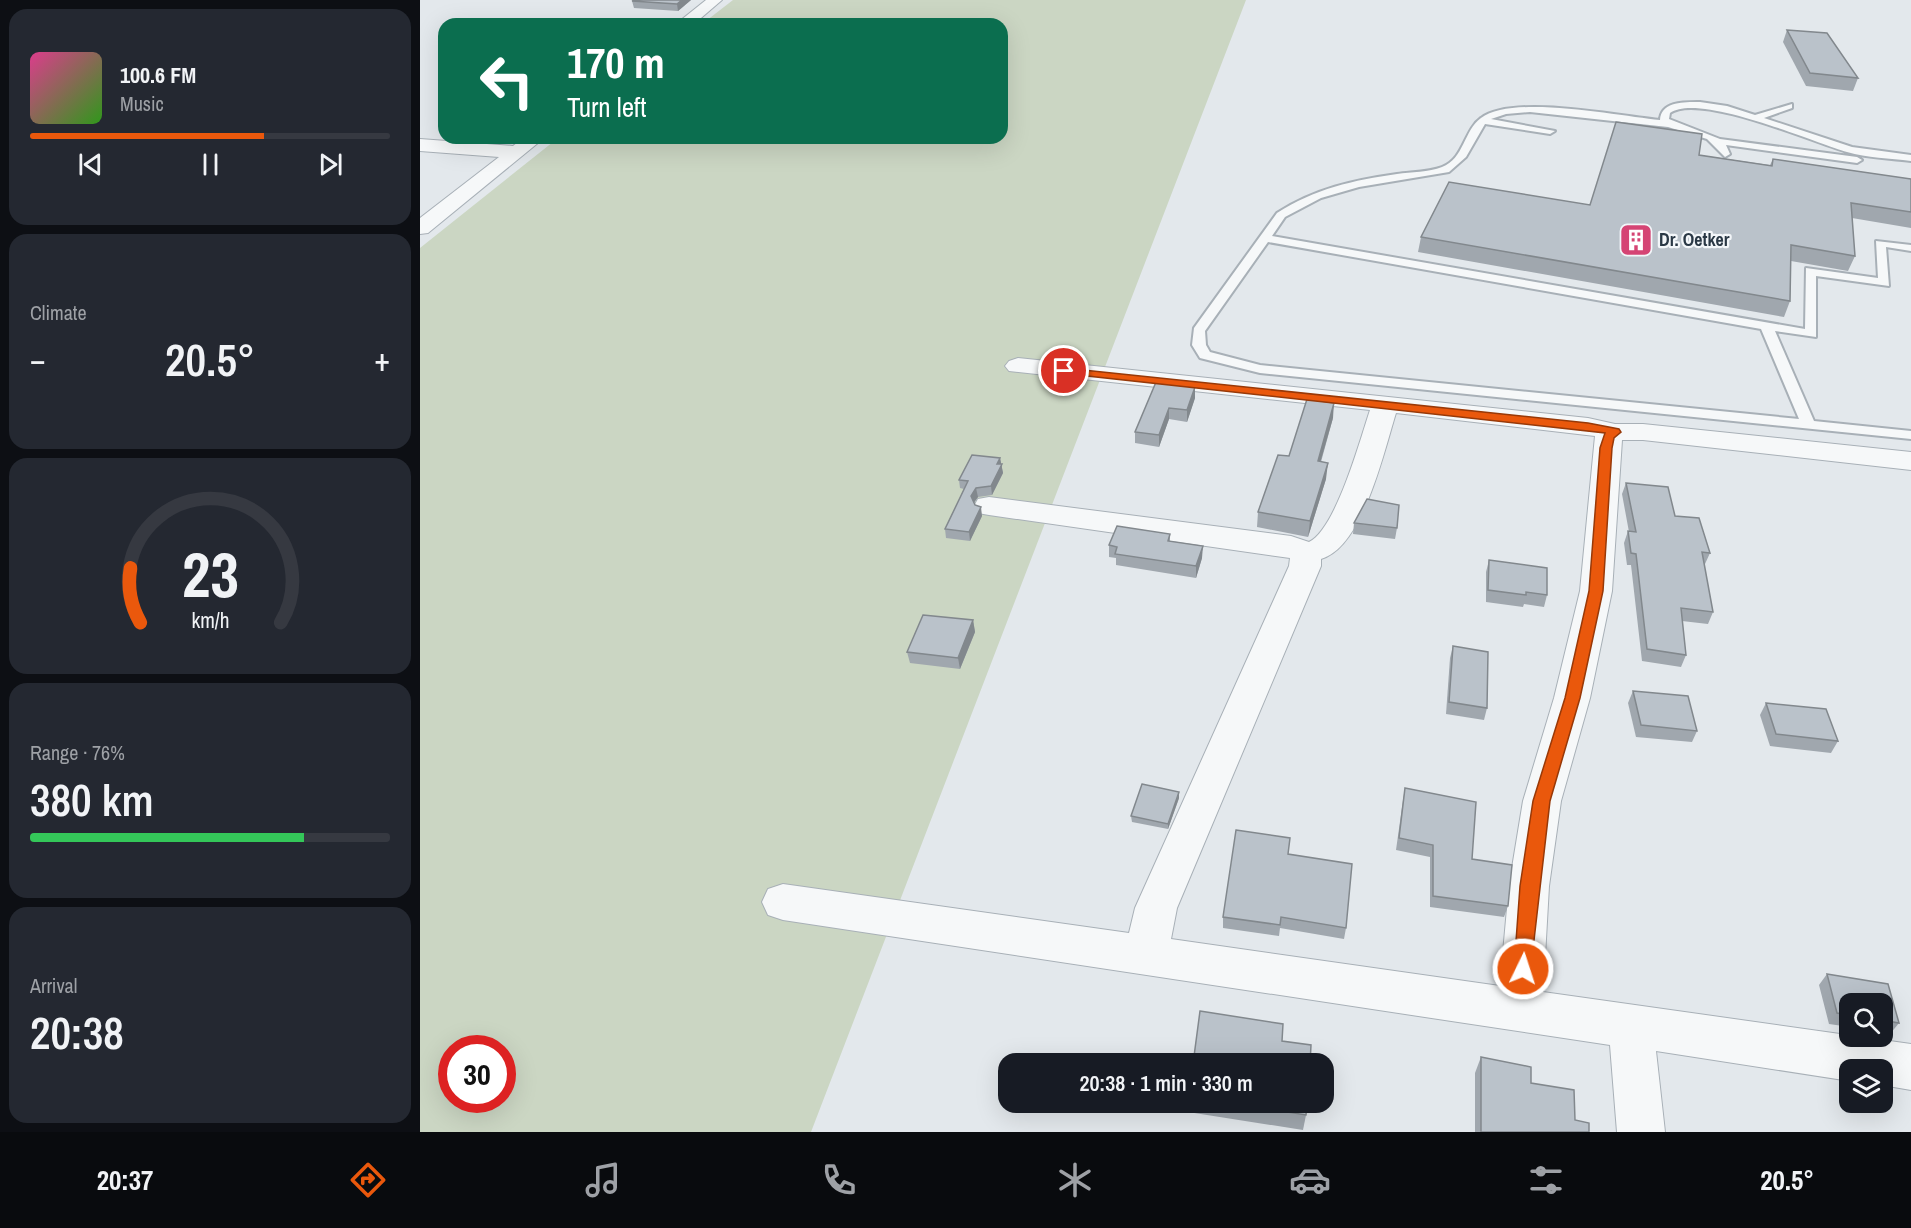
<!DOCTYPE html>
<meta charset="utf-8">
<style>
body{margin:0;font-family:"Archivo Narrow",sans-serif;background:#242831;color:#f1f3f6;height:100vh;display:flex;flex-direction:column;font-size:22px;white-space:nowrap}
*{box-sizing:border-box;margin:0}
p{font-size:20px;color:#9ea1a6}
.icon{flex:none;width:33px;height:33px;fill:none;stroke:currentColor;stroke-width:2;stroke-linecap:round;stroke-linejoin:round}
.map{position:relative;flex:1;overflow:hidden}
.drawer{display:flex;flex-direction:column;gap:9px;padding:9px;background:#0d0f14;width:420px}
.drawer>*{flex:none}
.top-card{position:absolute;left:18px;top:18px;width:570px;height:126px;border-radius:18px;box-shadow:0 6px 24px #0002;background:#0b6e4f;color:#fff;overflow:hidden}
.fabs{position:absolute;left:1419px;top:993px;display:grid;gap:12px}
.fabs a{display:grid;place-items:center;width:54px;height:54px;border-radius:12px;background:#171b24;box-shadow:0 6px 24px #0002;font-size:30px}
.speed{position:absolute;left:18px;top:1035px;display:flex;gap:12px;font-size:30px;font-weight:700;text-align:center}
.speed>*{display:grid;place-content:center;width:78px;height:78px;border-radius:50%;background:#171b24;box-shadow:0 6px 24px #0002;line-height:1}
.speed .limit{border:9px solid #d22;background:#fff;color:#111}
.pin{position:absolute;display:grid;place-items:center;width:51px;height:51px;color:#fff;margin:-26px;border:3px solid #fff;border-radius:50%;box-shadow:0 2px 6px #0007}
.me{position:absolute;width:66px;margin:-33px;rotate:4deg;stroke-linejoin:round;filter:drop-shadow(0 0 4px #0008)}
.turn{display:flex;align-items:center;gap:21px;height:126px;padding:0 30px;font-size:27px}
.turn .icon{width:78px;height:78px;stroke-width:2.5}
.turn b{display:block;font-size:42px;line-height:51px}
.big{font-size:45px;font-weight:600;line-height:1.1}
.drawer .card{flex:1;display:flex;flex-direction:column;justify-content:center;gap:9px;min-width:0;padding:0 21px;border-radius:18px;background:#242831}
.drawer .dial{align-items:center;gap:0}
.dial svg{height:156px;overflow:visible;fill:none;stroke:#363941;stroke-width:7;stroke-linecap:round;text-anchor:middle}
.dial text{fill:#f1f3f6;stroke:none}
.song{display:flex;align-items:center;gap:18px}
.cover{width:72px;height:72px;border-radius:9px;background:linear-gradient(135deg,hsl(330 70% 55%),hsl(110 70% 35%))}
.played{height:6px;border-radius:3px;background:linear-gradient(90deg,#ea580c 65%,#363941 65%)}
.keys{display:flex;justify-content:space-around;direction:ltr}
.heat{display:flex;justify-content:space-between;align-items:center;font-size:33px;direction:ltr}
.charge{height:9px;border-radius:4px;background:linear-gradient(90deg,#34c759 76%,#363941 0)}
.trip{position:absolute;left:578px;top:1053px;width:336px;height:60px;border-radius:18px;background:#171b24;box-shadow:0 6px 24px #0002;font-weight:600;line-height:60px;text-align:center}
.menu{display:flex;height:96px;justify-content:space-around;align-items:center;background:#090b0e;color:#9ea1a6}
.menu .icon{width:42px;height:42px}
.menu .active{color:#ea580c}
.menu b{font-size:27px;color:#f1f3f6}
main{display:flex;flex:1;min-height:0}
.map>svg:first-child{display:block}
</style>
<main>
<section class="drawer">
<div class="card">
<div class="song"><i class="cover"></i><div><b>100.6 FM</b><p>Music</p></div></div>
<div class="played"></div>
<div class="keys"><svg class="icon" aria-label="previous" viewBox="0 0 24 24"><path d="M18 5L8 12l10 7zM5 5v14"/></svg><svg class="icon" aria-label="pause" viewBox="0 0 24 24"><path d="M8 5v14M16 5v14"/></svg><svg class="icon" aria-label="next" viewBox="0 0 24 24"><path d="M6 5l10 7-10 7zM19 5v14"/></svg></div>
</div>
<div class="card"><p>Climate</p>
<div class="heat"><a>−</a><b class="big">20.5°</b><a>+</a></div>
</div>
<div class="card dial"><svg viewBox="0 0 100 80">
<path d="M14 69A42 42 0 1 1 86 69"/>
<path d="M14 69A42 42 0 0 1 9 41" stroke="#ea580c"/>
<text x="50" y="56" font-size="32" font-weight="700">23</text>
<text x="50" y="72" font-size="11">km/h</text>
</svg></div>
<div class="card"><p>Range · 76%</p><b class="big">380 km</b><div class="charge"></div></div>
<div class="card"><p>Arrival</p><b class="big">20:38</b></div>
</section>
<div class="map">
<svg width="1491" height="1132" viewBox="0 0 1491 1132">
<rect width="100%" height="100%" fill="#e3e8ec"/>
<path fill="#cbd6c3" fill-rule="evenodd" d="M313 0H826L391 1132H0V248L138 138H582V24H282ZM32 1048H82V1100H32Z"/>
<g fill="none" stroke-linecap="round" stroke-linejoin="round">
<defs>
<path id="lane" d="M1280 102 1307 106 1335 115 1372 104V108L1344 118 1432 147 1491 155V161C1470 158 1447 158 1427 152 1393 142 1278 92 1250 113L1249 119 1300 139 1437 157 1442 160 1437 163 1306 145 1310 154 1305 157 1287 139 1248 127 1110 112 1086 114 1071 119 1135 131 1130 134 1065 124 1046 157 1029 172 939 187 901 198 865 217 852 236 1385 329 1386 268 1458 278 1456 241 1491 245V251L1466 247 1469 286 1396 276V337L1355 331 1394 421 1491 431V439L840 373 780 358 772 345 774 328 857 213C894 189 934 180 977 174 991 172 1009 172 1022 167 1044 159 1044 130 1061 118 1093 94 1199 116 1240 120 1241 101 1265 102 1280 102ZM848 242 1341 329 1379 419 840 365 790 352 786 345 785 331Z"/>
<g id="street">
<path d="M286 0H302L274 24H256Z"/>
<path d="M103 138H124L8 233 0 234V218L79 157 0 151V139L93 146Z"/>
<path d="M598 358 1168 418 1195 424H1223L1491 452V470L1223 440H1202L1192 591 1170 698 1141 801 1129 886 1123 992 1491 1044V1090L1462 1085V1070H1430V1081L1236 1051 1245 1132H1197L1190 1045 363 920 348 915 342 902 348 889 363 884 709 933 715 908 869 566 870 558 569 515 558 513 554 506 558 499 569 497 871 536 889 542C916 529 940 440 950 410L589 371 585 366 589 361ZM976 413 1175 436 1160 591 1134 698 1103 801 1089 886 1080 986 751 939 757 908 901 566V559C943 547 964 451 976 413Z"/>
</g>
</defs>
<use href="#lane" stroke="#a8b0b7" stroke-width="4"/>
<use href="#street" stroke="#a8b0b7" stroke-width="2"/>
<use href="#lane" fill="#f6f8f9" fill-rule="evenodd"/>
<use href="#street" fill="#f6f8f9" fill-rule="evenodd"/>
</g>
<g fill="#a0a7ae">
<path d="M215 0H271L258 11 214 8 212 1Z"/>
<path d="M1367 30 1438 78 1433 91 1386 86 1363 42Z"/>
<path d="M1279 155 1350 165 1353 159 1491 179V228L1432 218 1435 256 1428 271 1371 261 1370 301 1364 317 998 252 1001 237 1170 205Z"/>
<path d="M775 387V398L767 422 749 419 739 447 715 443V432Z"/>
<path d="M913 418 901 462 906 479 888 537 837 527 838 512 869 456Z"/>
<path d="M580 458 583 473 572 495 558 497 554 503 562 516 550 541 526 538 525 529 544 489 540 488 539 480Z"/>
<path d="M1206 483 1255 516 1290 553 1285 564H1284L1293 612 1288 624 1262 621 1266 655 1261 667 1222 661 1211 565H1207L1204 543 1208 531 1209 532 1202 494Z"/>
<path d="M934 523 977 528 975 539 933 534Z"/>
<path d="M750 534V542L782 558 776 578 696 565V558L689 557V545Z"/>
<path d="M1069 560 1127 595 1124 607 1104 604 1103 607 1066 602V572Z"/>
<path d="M553 620 555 632 540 669 490 663 487 652Z"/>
<path d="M1033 646 1067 708 1064 720 1026 714 1030 658Z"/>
<path d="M1213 691 1277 731 1272 742 1216 737 1208 703Z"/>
<path d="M1346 703 1418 741 1411 753 1350 746 1340 715Z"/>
<path d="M985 788 1052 859 1088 906 1084 917 1010 907V857L976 850 983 800Z"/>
<path d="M759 792V798L748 829 712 822 711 816Z"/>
<path d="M868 854 926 928 924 939 860 928 859 936 803 928V917Z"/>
<path d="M1407 974 1468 984 1479 1023 1470 1034 1462 1033V1004H1430V1027L1409 1024 1399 985Z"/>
<path d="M1061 1057 1111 1083 1169 1132H1055V1073Z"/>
<path d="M768 1102H887L886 1115 883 1130 768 1112Z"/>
</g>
<g fill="#82888d">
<path d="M262 0H271L258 11 257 4Z"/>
<path d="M775 387V398L767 422V410Z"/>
<path d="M914 403 913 418 896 477 898 461Z"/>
<path d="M749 408V419L739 447V435Z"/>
<path d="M580 458 583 473 572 495 571 486 577 464Z"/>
<path d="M908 463 906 479 888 537 890 521Z"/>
<path d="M556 488 558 497 552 505 551 496Z"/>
<path d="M561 507 562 516 550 541 549 532Z"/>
<path d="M783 546 782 558 776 578V566Z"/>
<path d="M553 620 555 632 540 669 538 658Z"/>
<path d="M759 792V798L748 829V824Z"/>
</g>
<g fill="#bac2ca" stroke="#82888d" stroke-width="1.5">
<path d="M215 0H262L257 4 212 1Z"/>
<path d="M1367 30 1407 33 1438 78 1390 73Z"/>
<path d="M1196 122 1282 134 1279 155 1352 166 1353 159 1491 179V212L1431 203 1435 256 1371 245 1370 301 1001 237 1029 182 1170 205Z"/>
<path d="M736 382 775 387 767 410 749 408 739 435 715 432Z"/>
<path d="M887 399 914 403 898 461 908 463 890 521 838 512 858 455 869 456Z"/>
<path d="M552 455 580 458 577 464H582L571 486 556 488 551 496 555 505 561 507 549 532 525 529 548 481 539 480Z"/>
<path d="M1206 483 1248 487 1255 516 1279 518 1290 553 1282 552 1293 612 1261 608 1266 655 1227 649 1216 554 1211 553 1208 531 1216 532Z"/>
<path d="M947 499 979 505 977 528 934 523Z"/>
<path d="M697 526 750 534 748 541 783 546 776 566 695 554 697 547 689 545Z"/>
<path d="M1069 560 1127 568V595L1106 592V595L1068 590Z"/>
<path d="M503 615 553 620 538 658 487 652Z"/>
<path d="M1033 646 1068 652 1067 708 1029 702Z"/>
<path d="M1213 691 1268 696 1277 731 1221 725Z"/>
<path d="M1346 703 1406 709 1418 741 1356 734Z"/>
<path d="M722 784 759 792 748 824 711 816Z"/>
<path d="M985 788 1056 802 1052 859 1092 865 1088 906 1013 896V845L979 838Z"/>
<path d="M816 830 870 838 868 854 932 864 926 928 861 917 860 925 803 917Z"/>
<path d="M1407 974 1468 984 1479 1023 1462 1020V1004H1430V1015L1417 1013Z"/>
<path d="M780 1011 863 1024 862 1041 891 1045 890 1064H773Z"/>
<path d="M1061 1057 1111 1067V1083L1154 1090 1155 1120 1169 1123V1132H1061Z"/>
<path d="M806 1102H887L886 1115Z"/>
</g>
<path fill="#ea580c" stroke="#983908" stroke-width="1.5" d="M644 368 1168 423 1199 429 1201 432 1194 438 1192 448 1183 591 1160 698 1130 801 1110 975 1103 978 1096 975 1094 969 1100 886 1113 801 1145 698 1169 591 1180 448 1185 433 640 373V369Z"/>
<defs>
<symbol id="building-square" viewBox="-11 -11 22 22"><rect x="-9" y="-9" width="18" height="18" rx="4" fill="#d54474" stroke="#f3f6f9"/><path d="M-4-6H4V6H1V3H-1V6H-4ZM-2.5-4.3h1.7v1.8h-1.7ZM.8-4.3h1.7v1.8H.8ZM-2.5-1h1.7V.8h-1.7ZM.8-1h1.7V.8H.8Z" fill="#fff"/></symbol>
</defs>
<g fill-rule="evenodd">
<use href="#building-square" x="1197" y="221" width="38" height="38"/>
</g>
<g text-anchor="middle" stroke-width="4.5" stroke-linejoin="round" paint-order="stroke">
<g font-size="18" font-weight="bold" fill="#2a3845" stroke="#f3f6f9" text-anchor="start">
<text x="1239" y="246">Dr. Oetker</text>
</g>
</g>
</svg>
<div class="fabs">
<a><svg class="icon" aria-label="search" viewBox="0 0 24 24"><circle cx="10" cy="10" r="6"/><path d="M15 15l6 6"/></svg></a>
<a><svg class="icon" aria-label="layers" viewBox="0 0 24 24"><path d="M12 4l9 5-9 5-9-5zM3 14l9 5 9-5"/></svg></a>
</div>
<div class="speed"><div class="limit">30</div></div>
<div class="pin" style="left:644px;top:371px;background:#d93025"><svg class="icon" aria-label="arrive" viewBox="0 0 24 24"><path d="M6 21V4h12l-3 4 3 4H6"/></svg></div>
<svg class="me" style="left:1103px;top:969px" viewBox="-20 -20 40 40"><circle r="17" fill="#ea580c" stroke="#fff" stroke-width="3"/><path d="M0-11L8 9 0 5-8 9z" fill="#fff"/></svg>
<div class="trip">20:38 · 1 min · 330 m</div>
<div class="top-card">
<div class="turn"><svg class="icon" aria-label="left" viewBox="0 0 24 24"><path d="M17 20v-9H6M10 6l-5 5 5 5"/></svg><div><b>170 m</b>Turn left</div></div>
</div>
</div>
</main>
<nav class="menu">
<b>20:37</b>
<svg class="icon active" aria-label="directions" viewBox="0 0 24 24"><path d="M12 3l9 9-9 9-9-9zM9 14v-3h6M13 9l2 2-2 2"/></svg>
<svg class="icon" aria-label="music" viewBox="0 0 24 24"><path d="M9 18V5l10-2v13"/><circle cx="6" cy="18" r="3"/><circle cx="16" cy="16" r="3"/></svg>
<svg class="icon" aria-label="phone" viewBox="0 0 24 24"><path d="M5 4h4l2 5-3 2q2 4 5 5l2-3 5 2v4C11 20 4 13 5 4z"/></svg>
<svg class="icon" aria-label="climate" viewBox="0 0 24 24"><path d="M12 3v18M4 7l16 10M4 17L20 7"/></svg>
<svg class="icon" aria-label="car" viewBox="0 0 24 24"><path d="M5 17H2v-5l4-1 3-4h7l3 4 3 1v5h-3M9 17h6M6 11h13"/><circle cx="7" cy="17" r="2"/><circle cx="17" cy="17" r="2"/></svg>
<svg class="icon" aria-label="filters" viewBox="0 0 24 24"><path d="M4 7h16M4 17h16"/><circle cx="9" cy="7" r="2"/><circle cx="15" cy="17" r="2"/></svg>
<b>20.5°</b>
</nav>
